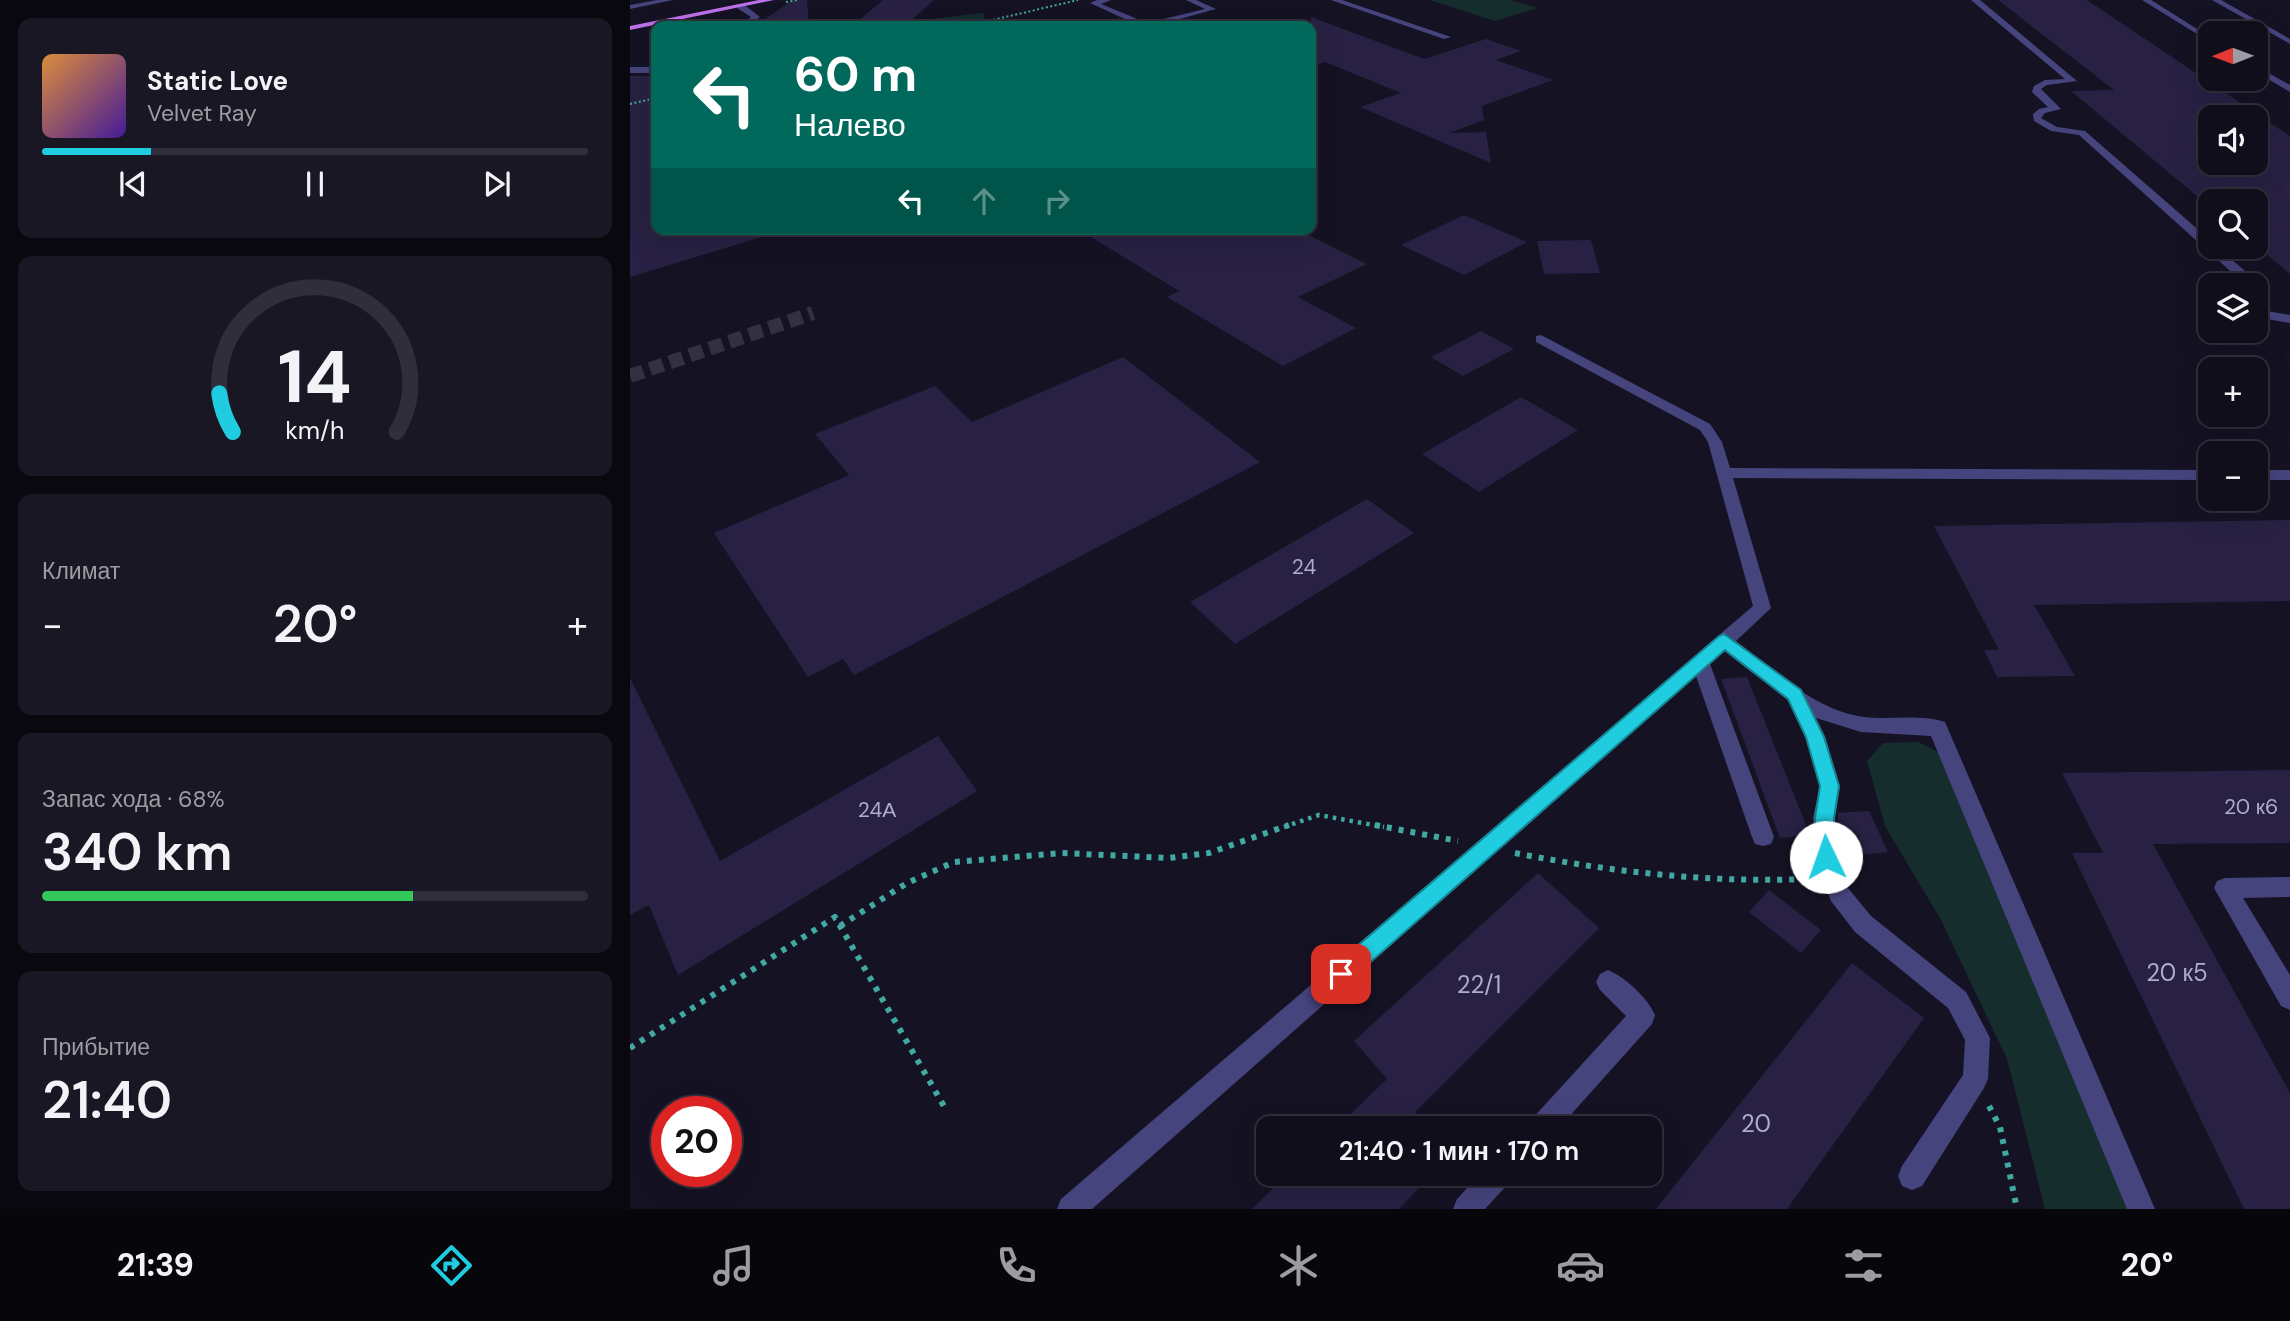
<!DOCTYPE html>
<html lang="ru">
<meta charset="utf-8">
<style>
body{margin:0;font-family:"DM Sans",sans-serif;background:#191724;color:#f1f3f6;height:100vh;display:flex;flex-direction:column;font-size:26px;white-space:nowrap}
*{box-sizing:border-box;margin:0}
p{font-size:23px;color:#9c9ca3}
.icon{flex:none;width:38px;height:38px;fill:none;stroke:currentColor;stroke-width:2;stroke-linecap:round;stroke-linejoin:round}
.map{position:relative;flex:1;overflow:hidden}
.panel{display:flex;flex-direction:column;gap:18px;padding:18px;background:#09080f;width:630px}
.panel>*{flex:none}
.hud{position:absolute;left:21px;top:21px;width:665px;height:214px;border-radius:14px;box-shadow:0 7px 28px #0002,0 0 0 2px #302e3a;background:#00695c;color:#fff;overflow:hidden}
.needle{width:46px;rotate:269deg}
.fabs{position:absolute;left:1568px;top:21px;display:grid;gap:14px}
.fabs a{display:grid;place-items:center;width:70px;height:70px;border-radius:14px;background:#100e1b;box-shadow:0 7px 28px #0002,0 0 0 2px #302e3a;font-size:35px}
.speed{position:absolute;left:21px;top:1096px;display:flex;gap:14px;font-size:35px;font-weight:700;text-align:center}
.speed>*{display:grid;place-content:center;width:91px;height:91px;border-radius:50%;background:#100e1b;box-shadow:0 7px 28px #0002,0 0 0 2px #302e3a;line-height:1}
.speed .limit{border:10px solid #d22;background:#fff;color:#111}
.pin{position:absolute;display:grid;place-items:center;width:60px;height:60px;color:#fff;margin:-30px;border-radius:14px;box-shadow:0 4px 10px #0006}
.me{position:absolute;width:77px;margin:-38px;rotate:357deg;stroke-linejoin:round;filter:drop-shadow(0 0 5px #0008)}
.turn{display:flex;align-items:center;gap:24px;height:147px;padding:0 28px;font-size:32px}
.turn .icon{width:91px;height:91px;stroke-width:2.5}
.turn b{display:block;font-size:49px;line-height:60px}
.lanes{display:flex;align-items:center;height:66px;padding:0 28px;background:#0003;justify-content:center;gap:35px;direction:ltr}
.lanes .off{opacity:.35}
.big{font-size:52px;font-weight:600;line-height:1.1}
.panel .widget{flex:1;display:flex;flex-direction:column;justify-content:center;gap:10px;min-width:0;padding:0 24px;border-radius:14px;background:#191724}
.panel .dial{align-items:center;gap:0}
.dial svg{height:182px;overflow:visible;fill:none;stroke:#302e3a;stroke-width:7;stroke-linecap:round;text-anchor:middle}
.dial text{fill:#f1f3f6;stroke:none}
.song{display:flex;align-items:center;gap:21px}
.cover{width:84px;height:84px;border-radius:10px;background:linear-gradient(135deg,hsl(30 70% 55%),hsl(260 70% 35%))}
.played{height:7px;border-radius:4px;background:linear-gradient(90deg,#20cde0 20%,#302e3a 20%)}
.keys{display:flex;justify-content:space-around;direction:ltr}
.heat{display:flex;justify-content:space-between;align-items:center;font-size:38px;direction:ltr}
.charge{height:10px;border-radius:5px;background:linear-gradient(90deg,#34c759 68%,#302e3a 0)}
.trip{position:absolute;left:626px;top:1116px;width:406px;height:70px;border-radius:14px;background:#100e1b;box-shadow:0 7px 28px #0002,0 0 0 2px #302e3a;font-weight:600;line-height:70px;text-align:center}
.tabs{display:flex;height:112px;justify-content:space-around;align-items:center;background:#06060b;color:#9c9ca3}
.tabs .icon{width:49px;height:49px}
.tabs .selected{color:#20cde0}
.tabs b{font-size:32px;color:#f1f3f6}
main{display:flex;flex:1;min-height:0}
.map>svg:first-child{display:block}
</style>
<main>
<section class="panel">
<div class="widget">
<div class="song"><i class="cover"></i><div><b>Static Love</b><p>Velvet Ray</p></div></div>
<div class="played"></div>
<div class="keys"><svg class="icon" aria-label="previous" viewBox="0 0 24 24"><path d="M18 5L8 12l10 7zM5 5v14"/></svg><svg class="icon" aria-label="pause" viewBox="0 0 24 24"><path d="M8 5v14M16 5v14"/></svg><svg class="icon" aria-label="next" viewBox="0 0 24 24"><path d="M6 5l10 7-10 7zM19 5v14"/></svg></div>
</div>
<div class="widget dial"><svg viewBox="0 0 100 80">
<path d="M14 69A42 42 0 1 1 86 69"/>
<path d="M14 69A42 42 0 0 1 8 52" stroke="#20cde0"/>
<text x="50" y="56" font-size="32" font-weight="700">14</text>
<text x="50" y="72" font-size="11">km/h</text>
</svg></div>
<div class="widget"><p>Климат</p>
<div class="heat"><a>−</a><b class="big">20°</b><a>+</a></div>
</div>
<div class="widget"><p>Запас хода · 68%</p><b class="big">340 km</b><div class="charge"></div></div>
<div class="widget"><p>Прибытие</p><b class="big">21:40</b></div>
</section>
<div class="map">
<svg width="1660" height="1209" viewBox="0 0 1660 1209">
<rect width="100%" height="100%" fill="#151224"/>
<g fill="#162d2d">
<path d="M800 0H881L908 8 865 21Z"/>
<path d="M353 13 356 22 294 26 293 20Z"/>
<path d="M1288 742 1315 755 1505 1209H1415L1377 1059 1311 920 1255 826 1237 761 1253 743Z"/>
</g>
<g fill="#282143" fill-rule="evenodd">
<path d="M163 0H177L179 26H125Z"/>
<path d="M253 0H304L275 26H222Z"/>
<path d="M1368 0H1457L1660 136V274L1626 245V201H1573L1441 91 1484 90ZM1580 117H1626V163H1580Z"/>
<path d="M681 17 794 59 856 39 891 51 866 60 923 80 852 106 854 120 819 133 856 132 861 163 730 107 771 93 695 62 681 67Z"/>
<path d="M0 76H26V229H137L138 235 0 277Z"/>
<path d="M834 215 897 242 834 275 771 245Z"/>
<path d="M448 229H666L737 264 668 297 726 328 653 366 537 297 549 291Z"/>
<path d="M961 240 970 273 914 274 907 241Z"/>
<path d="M851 331 884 349 833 376 801 357Z"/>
<path d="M493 357 630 462 224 675 213 659 178 677 84 533 219 475 185 434 305 386 342 422Z"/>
<path d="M891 397 948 430 849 492 792 454Z"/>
<path d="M737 499 784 533 605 644 560 602Z"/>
<path d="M1660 520V601L1404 605 1445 676 1367 677 1354 650H1369L1304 526Z"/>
<path d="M1117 677 1180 835 1150 838 1091 679Z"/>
<path d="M0 678 90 861 308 736 347 791 48 975 19 905 0 915Z"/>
<path d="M1660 770V843L1523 844 1660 1093V1209H1614L1442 853H1473L1432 773Z"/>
<path d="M1239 811 1258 852 1210 857 1208 813Z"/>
<path d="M908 873 969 928 785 1112 800 1129H705L757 1079 724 1041Z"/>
<path d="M1139 890 1191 930 1171 953 1119 912Z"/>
<path d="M1222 963 1294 1018 1157 1209H1026Z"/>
<path d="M658 1174H802L769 1209H622Z"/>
</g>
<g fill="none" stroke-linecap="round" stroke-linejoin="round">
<path stroke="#333044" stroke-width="14" stroke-dasharray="14 7" stroke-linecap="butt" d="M0 376 183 313"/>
<g stroke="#40a9a2" stroke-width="2" stroke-dasharray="2 2.5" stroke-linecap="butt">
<path d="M156 2 167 0"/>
<path d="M337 26 448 0"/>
<path d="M0 104 26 98"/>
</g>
<path stroke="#40a9a2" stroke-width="4.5" stroke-dasharray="3.5 5" stroke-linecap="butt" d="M654 827 689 815 754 827"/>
<g stroke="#40a9a2" stroke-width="6" stroke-dasharray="5 7" stroke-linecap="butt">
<path d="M745 825 828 841"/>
<path d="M885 853C982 872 1079 883 1178 879"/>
<path d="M210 926 277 883 324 862 432 853 539 858 579 853 659 825"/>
<path d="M0 1048 205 917 315 1108"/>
<path d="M1359 1106 1370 1127 1387 1209"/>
</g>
<g fill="#46447d" fill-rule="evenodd">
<path d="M27 0H43L0 9V5Z"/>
<path d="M467 0H481L471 4 517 23 575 9 556 0H566L586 9 524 26H510L460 3Z"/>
<path d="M701 0H712L821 37 814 39Z"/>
<path d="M1341 0H1350L1447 81 1417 85 1411 89 1431 109 1415 113 1411 118 1427 127 1455 131 1580 240V247H1587L1621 276V282L1608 285H1590L1608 278 1449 135 1421 131 1404 121 1403 114 1409 109 1418 107 1402 92 1404 86 1415 80 1435 79Z"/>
<path d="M1512 0H1521L1580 37V42Z"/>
<path d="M1582 0H1591L1660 39V44Z"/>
<path d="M107 4H113L130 17 118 26H109L121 17 107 8Z"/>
<path d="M1626 66 1660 85V92L1626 72Z"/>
<rect x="0" y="67" width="26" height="6"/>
<path d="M1626 309 1660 315V323L1626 317Z"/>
<path d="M911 335 1080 424 1092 442 1100 468 1580 470V480L1103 478 1141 608 1106 641C1145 671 1184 710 1234 717 1260 720 1291 714 1315 722L1525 1209H1497L1301 736 1231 732 1186 718 1195 736 1210 786 1205 818 1207 857 1218 888 1241 916 1336 992 1360 1038 1358 1079 1354 1088 1292 1186 1282 1190 1272 1186 1268 1176 1272 1166 1333 1075 1335 1040 1318 1008 1225 932 1201 901 1185 857 1183 818 1190 786 1175 736 1159 701 1094 651 1080 664 1144 837 1141 844 1133 846 1125 844 1122 837 1066 676 462 1209H427L431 1199 1123 606 1078 442 1070 430 906 342V336Z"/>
<rect x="1626" y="470" width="34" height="10"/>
<path d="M1660 877V897L1613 898 1660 975V1010L1651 1006 1584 888 1587 881 1595 878Z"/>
<path d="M978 970C995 977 1018 998 1025 1015L1022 1024 928 1129H897L901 1120 996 1016 970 990 966 982 970 974Z"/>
<path d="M850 1174H881L878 1184 855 1209H823L827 1199Z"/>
</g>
<path fill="#bd70eb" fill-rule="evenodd" d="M129 0H144L0 30V26Z"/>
</g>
<path fill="#20cde0" stroke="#158592" stroke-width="2" d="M1094 634 1171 690 1194 737 1209 786 1204 818 1206 857 1203 863 1196 866 1189 863 1186 857 1185 818 1190 786 1176 737 1158 699 1095 650 719 981 711 984 704 981 700 974 704 966 1089 636Z"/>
<g text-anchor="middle" stroke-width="7" stroke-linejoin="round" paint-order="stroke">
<g font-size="21" fill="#b0accc">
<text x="674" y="574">24</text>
<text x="1621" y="814">20 к6</text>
<text x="247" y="817">24А</text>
</g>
<g font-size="24" fill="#b0accc">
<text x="1547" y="981">20 к5</text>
<text x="849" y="993">22/1</text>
<text x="1126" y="1132">20</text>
</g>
</g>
</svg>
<div class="fabs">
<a><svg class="needle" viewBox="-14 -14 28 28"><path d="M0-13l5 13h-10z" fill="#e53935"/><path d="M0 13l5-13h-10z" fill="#9c9ca3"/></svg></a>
<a><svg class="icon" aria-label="sound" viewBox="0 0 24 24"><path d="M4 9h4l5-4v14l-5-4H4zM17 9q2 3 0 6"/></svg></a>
<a><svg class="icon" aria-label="search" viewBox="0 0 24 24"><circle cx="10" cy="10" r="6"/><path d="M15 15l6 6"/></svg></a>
<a><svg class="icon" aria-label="layers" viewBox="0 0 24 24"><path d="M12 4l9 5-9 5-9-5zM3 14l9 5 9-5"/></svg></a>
<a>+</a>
<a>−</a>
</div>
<div class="speed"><div class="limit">20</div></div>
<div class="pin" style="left:711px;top:974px;background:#d93025"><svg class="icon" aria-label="arrive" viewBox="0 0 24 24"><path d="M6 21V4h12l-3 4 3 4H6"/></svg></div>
<svg class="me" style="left:1196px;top:857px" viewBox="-20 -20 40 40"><circle r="19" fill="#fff"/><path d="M0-13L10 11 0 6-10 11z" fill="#20cde0"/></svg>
<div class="trip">21:40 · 1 мин · 170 m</div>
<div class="hud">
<div class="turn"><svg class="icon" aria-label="left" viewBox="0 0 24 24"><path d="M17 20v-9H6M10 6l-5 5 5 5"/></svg><div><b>60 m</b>Налево</div></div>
<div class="lanes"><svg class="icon" aria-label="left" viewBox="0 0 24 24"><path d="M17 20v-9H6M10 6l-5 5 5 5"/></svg><svg class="icon off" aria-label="ahead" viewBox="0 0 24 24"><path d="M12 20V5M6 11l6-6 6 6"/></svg><svg class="icon off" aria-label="right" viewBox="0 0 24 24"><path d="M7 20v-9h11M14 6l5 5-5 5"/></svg></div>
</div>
</div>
</main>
<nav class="tabs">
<b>21:39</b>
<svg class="icon selected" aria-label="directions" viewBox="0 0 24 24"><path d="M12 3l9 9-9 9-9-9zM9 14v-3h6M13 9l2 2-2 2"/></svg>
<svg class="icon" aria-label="music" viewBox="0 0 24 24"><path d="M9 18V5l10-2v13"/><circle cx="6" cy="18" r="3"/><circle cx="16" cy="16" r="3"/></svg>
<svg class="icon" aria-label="phone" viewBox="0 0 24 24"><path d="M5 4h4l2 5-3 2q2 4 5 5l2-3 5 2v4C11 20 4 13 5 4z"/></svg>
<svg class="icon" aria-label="climate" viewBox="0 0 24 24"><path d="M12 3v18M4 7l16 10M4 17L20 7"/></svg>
<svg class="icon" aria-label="car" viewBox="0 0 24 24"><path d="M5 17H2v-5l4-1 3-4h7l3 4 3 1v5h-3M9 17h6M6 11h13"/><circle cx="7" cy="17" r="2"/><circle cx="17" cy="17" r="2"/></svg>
<svg class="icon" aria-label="filters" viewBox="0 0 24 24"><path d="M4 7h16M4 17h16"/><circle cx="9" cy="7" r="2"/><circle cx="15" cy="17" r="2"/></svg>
<b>20°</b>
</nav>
